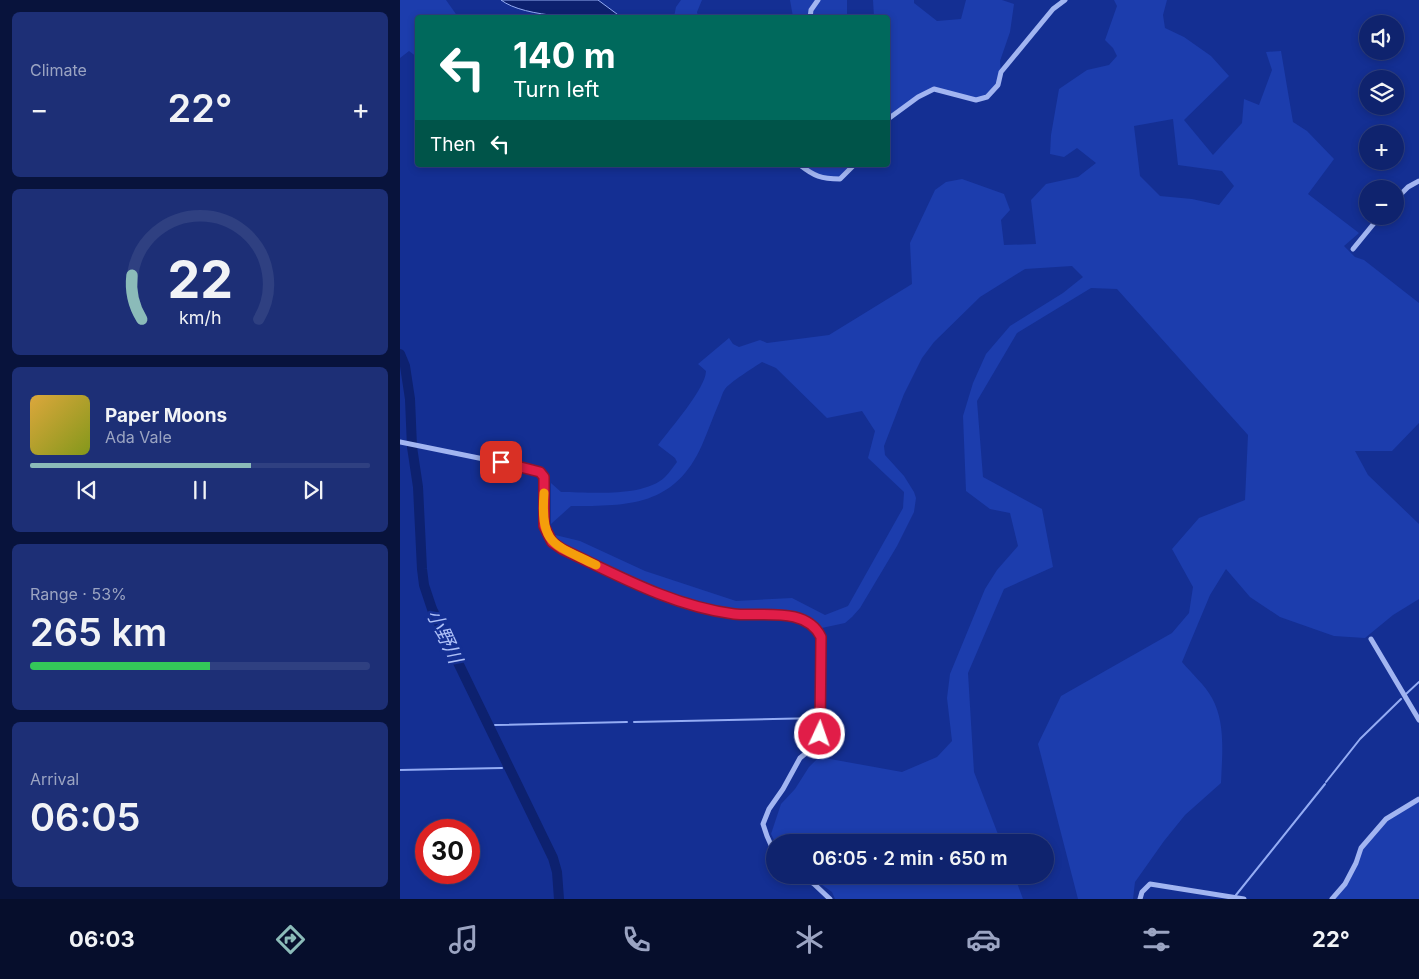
<!DOCTYPE html>
<meta charset="utf-8">
<style>
body{margin:0;font-family:Inter,"Noto Sans JP",sans-serif;background:#1d2f76;color:#f1f3f6;height:100vh;display:flex;flex-direction:column;font-size:19px;white-space:nowrap}
*{box-sizing:border-box;margin:0}
p{font-size:16px;color:#9ba4c2}
.icon{flex:none;width:28px;height:28px;fill:none;stroke:currentColor;stroke-width:2;stroke-linecap:round;stroke-linejoin:round}
.map{position:relative;flex:1;overflow:hidden}
.sheet{display:flex;flex-direction:column;gap:12px;padding:12px;background:#08133c;width:400px}
.sheet>*{flex:none}
.hud{position:absolute;left:15px;top:15px;width:475px;height:152px;border-radius:5px;box-shadow:0 2px 8px #0003,0 0 0 1px #2f4081;background:#00695c;color:#fff;overflow:hidden}
.tools{position:absolute;left:959px;top:15px;display:grid;gap:10px}
.tools a{display:grid;place-items:center;width:45px;height:45px;border-radius:50%;background:#0f236e;box-shadow:0 2px 8px #0003,0 0 0 1px #2f4081;font-size:25px}
.speed{position:absolute;left:15px;top:819px;display:flex;gap:10px;font-size:25px;font-weight:700;text-align:center}
.speed>*{display:grid;place-content:center;width:65px;height:65px;border-radius:50%;background:#0f236e;box-shadow:0 2px 8px #0003,0 0 0 1px #2f4081;line-height:1}
.speed .limit{border:8px solid #d22;background:#fff;color:#111}
.pin{position:absolute;display:grid;place-items:center;width:42px;height:42px;color:#fff;margin:-21px;border-radius:10px;box-shadow:0 2px 8px #0006}
.me{position:absolute;width:55px;margin:-28px;rotate:3deg;stroke-linejoin:round;filter:drop-shadow(0 0 4px #0008)}
.turn{display:flex;align-items:center;gap:18px;height:105px;padding:0 15px;font-size:22px}
.turn .icon{width:65px;height:65px;stroke-width:2.5}
.turn b{display:block;font-size:35px;line-height:42px}
.then{display:flex;align-items:center;height:48px;padding:0 15px;background:#0003;gap:10px;font-size:19px}
.big{font-size:38px;font-weight:600;line-height:1.1}
.sheet .widget{flex:1;display:flex;flex-direction:column;justify-content:center;gap:8px;min-width:0;padding:0 18px;border-radius:8px;background:#1d2f76}
.sheet .dial{align-items:center;gap:0}
.dial svg{height:130px;overflow:visible;fill:none;stroke:#2f4081;stroke-width:7;stroke-linecap:round;text-anchor:middle}
.dial text{fill:#f1f3f6;stroke:none}
.song{display:flex;align-items:center;gap:15px}
.cover{width:60px;height:60px;border-radius:8px;background:linear-gradient(135deg,hsl(40 70% 55%),hsl(70 70% 35%))}
.played{height:5px;border-radius:2px;background:linear-gradient(90deg,#8bbbb9 65%,#2f4081 65%)}
.keys{display:flex;justify-content:space-around;direction:ltr}
.heat{display:flex;justify-content:space-between;align-items:center;font-size:28px;direction:ltr}
.charge{height:8px;border-radius:4px;background:linear-gradient(90deg,#34c759 53%,#2f4081 0)}
.trip{position:absolute;left:366px;top:834px;width:288px;height:50px;border-radius:25px;background:#0f236e;box-shadow:0 2px 8px #0003,0 0 0 1px #2f4081;font-weight:600;line-height:50px;text-align:center}
.menu{display:flex;height:80px;justify-content:space-around;align-items:center;background:#060e2c;color:#9ba4c2}
.menu .icon{width:35px;height:35px}
.menu .current{color:#8bbbb9}
.menu b{font-size:22px;color:#f1f3f6}
main{display:flex;flex:1;min-height:0}
.map>svg:first-child{display:block}
</style>
<main>
<section class="sheet">
<div class="widget"><p>Climate</p>
<div class="heat"><a>−</a><b class="big">22°</b><a>+</a></div>
</div>
<div class="widget dial"><svg viewBox="0 0 100 80">
<path d="M14 69A42 42 0 1 1 86 69"/>
<path d="M14 69A42 42 0 0 1 8 42" stroke="#8bbbb9"/>
<text x="50" y="56" font-size="32" font-weight="700">22</text>
<text x="50" y="72" font-size="11">km/h</text>
</svg></div>
<div class="widget">
<div class="song"><i class="cover"></i><div><b>Paper Moons</b><p>Ada Vale</p></div></div>
<div class="played"></div>
<div class="keys"><svg class="icon" aria-label="previous" viewBox="0 0 24 24"><path d="M18 5L8 12l10 7zM5 5v14"/></svg><svg class="icon" aria-label="pause" viewBox="0 0 24 24"><path d="M8 5v14M16 5v14"/></svg><svg class="icon" aria-label="next" viewBox="0 0 24 24"><path d="M6 5l10 7-10 7zM19 5v14"/></svg></div>
</div>
<div class="widget"><p>Range · 53%</p><b class="big">265 km</b><div class="charge"></div></div>
<div class="widget"><p>Arrival</p><b class="big">06:05</b></div>
</section>
<div class="map">
<svg width="1019" height="899" viewBox="0 0 1019 899">
<rect width="100%" height="100%" fill="#142f93"/>
<g fill="#1c3dad" fill-rule="evenodd">
<path d="M0 0H46L58 17 18 18 17 57 9 51 0 58Z"/>
<path d="M281 0H302L297 12 298 17H274L276 7Z"/>
<path d="M390 0H447V17H393Z"/>
<path d="M473 0H514V3L537 21 561 19 566 0H602L614 4 610 32 600 61 601 73 593 92 576 100 534 89 488 119V18L474 17Z"/>
<path d="M714 0H767L763 15 765 28 784 37 811 56 829 76 784 120 813 155 842 123 844 99 859 105 872 70 866 52 881 51 893 122 907 131 934 159 908 194 959 233 944 246 955 257 964 260 1019 303V423L992 451H955L968 475 1019 524V599L993 615 965 638 934 636 880 617 850 597 826 569 810 595 782 662C792 674 805 685 812 698 826 723 822 756 821 783L785 815 764 841 735 882 733 899H678L638 744 661 696 772 633 789 613 793 587 772 549 799 518 845 500 848 435 717 289 691 288 617 333 577 401 583 477 642 509 653 567 604 589 568 673 574 772 601 842H375L371 834 381 804 395 789 409 767 419 757 502 772 537 757 552 741 547 698 550 674 585 589 597 570 618 546 610 513 590 509 566 491 563 416 573 383 586 354 610 326 663 293 683 277 672 266 625 269 580 297 534 342 522 358 504 394 484 446 485 455 504 476 514 492 516 498 514 512 497 546 460 608 452 617 445 623 417 629 403 619 335 614 274 599 162 549 147 533 180 541 245 571 336 601 392 598 425 615 448 606 503 508 504 492 468 458 475 431 462 411 427 418 376 368 362 362C353 368 330 382 325 389 322 393 321 399 319 403 313 417 308 431 302 445 275 506 229 506 171 506L151 524V483L161 492C189 492 243 498 265 477 269 473 273 467 277 462L275 458 258 445C270 429 306 388 306 371L298 364 329 338 333 344 339 347 360 340 367 343 429 335 512 284 510 243 535 190 546 182 562 179 604 194 610 210 601 220 604 245 636 244 631 200 646 184 678 177 696 163 677 148 664 157 650 154 651 135 659 89 687 70 709 65 717 56 713 48 705 40 717 6ZM773 119 778 165 822 171 834 186 819 205 792 199 760 196 740 176 734 126Z"/>
<path d="M400 165H454L440 179H426Z"/>
<path d="M1019 799V899H932L945 884 961 848 986 819Z"/>
<path d="M408 875H614L623 899H435L432 892Z"/>
</g>
<path fill="#0d216f" stroke="#94acf4" d="M101 0H198L221 17C192 19 124 18 101 0Z"/>
<g fill="none" stroke-linecap="round" stroke-linejoin="round">
<g stroke="#94acf4" stroke-width="2">
<path d="M1006 694 1019 682"/>
<path d="M234 722 419 718"/>
<path d="M87 725H89"/>
<path d="M95 725 227 722"/>
<path d="M106 768H109"/>
<path d="M0 770 102 768"/>
<path d="M926 782 960 739 1001 699"/>
<path d="M836 895 925 784"/>
</g>
<path stroke="#0d216f" stroke-width="10" d="M0 354 5 366 10 399 12 447 18 487 22 569 24 585 32 609 153 858 157 872 159 899"/>
<g stroke="#a2b5f1" stroke-width="5">
<path d="M410 18 411 10 418 0"/>
<path d="M488 119 518 97 534 89 576 100 587 97 598 85 601 72 653 9 665 0"/>
<path d="M400 165C414 176 421 179 440 179L454 165"/>
<path d="M995 200 1008 187 1019 181"/>
<path d="M953 249 980 216"/>
<path d="M0 442 118 466 140 472C156 492 125 524 162 549 217 575 272 606 334 614 362 618 406 605 421 637L420 734 411 749 400 758 383 789 369 809 363 824 367 836 375 854"/>
<path d="M971 639 1019 720"/>
<path d="M401 875 414 884 430 899"/>
<path d="M740 899 742 892 750 884 844 899"/>
<path d="M932 899 945 884 956 863 961 848 986 819 1019 799"/>
</g>
</g>
<g fill="none" stroke-linecap="round" stroke-linejoin="round">
<defs>
<path id="route" d="M101 462 140 472 144 477V526L152 542 162 549C217 575 272 606 334 614 362 617 406 606 421 637L420 734"/>
</defs>
<use href="#route" stroke="#92132f" stroke-width="12"/>
<use href="#route" stroke="#e11d48" stroke-width="9"/>
<path stroke="#f59e0b" stroke-width="9" d="M144 493C140 546 154 544 196 565"/>
</g>
<g text-anchor="middle" stroke-width="5" stroke-linejoin="round" paint-order="stroke">
<g font-size="19" font-style="italic" fill="#aec0f8" stroke="#142f93">
<text transform="translate(45 636) rotate(65)" y="7">小野川</text>
</g>
</g>
</svg>
<div class="tools">
<a><svg class="icon" aria-label="sound" viewBox="0 0 24 24"><path d="M4 9h4l5-4v14l-5-4H4zM17 9q2 3 0 6"/></svg></a>
<a><svg class="icon" aria-label="layers" viewBox="0 0 24 24"><path d="M12 4l9 5-9 5-9-5zM3 14l9 5 9-5"/></svg></a>
<a>+</a>
<a>−</a>
</div>
<div class="speed"><div class="limit">30</div></div>
<div class="pin" style="left:101px;top:462px;background:#d93025"><svg class="icon" aria-label="arrive" viewBox="0 0 24 24"><path d="M6 21V4h12l-3 4 3 4H6"/></svg></div>
<svg class="me" style="left:420px;top:734px" viewBox="-20 -20 40 40"><circle r="17" fill="#e11d48" stroke="#fff" stroke-width="3"/><path d="M0-11L8 9 0 5-8 9z" fill="#fff"/></svg>
<div class="trip">06:05 · 2 min · 650 m</div>
<div class="hud">
<div class="turn"><svg class="icon" aria-label="left" viewBox="0 0 24 24"><path d="M17 20v-9H6M10 6l-5 5 5 5"/></svg><div><b>140 m</b>Turn left</div></div>
<div class="then">Then<svg class="icon" aria-label="left" viewBox="0 0 24 24"><path d="M17 20v-9H6M10 6l-5 5 5 5"/></svg></div>
</div>
</div>
</main>
<nav class="menu">
<b>06:03</b>
<svg class="icon current" aria-label="directions" viewBox="0 0 24 24"><path d="M12 3l9 9-9 9-9-9zM9 14v-3h6M13 9l2 2-2 2"/></svg>
<svg class="icon" aria-label="music" viewBox="0 0 24 24"><path d="M9 18V5l10-2v13"/><circle cx="6" cy="18" r="3"/><circle cx="16" cy="16" r="3"/></svg>
<svg class="icon" aria-label="phone" viewBox="0 0 24 24"><path d="M5 4h4l2 5-3 2q2 4 5 5l2-3 5 2v4C11 20 4 13 5 4z"/></svg>
<svg class="icon" aria-label="climate" viewBox="0 0 24 24"><path d="M12 3v18M4 7l16 10M4 17L20 7"/></svg>
<svg class="icon" aria-label="car" viewBox="0 0 24 24"><path d="M5 17H2v-5l4-1 3-4h7l3 4 3 1v5h-3M9 17h6M6 11h13"/><circle cx="7" cy="17" r="2"/><circle cx="17" cy="17" r="2"/></svg>
<svg class="icon" aria-label="filters" viewBox="0 0 24 24"><path d="M4 7h16M4 17h16"/><circle cx="9" cy="7" r="2"/><circle cx="15" cy="17" r="2"/></svg>
<b>22°</b>
</nav>
